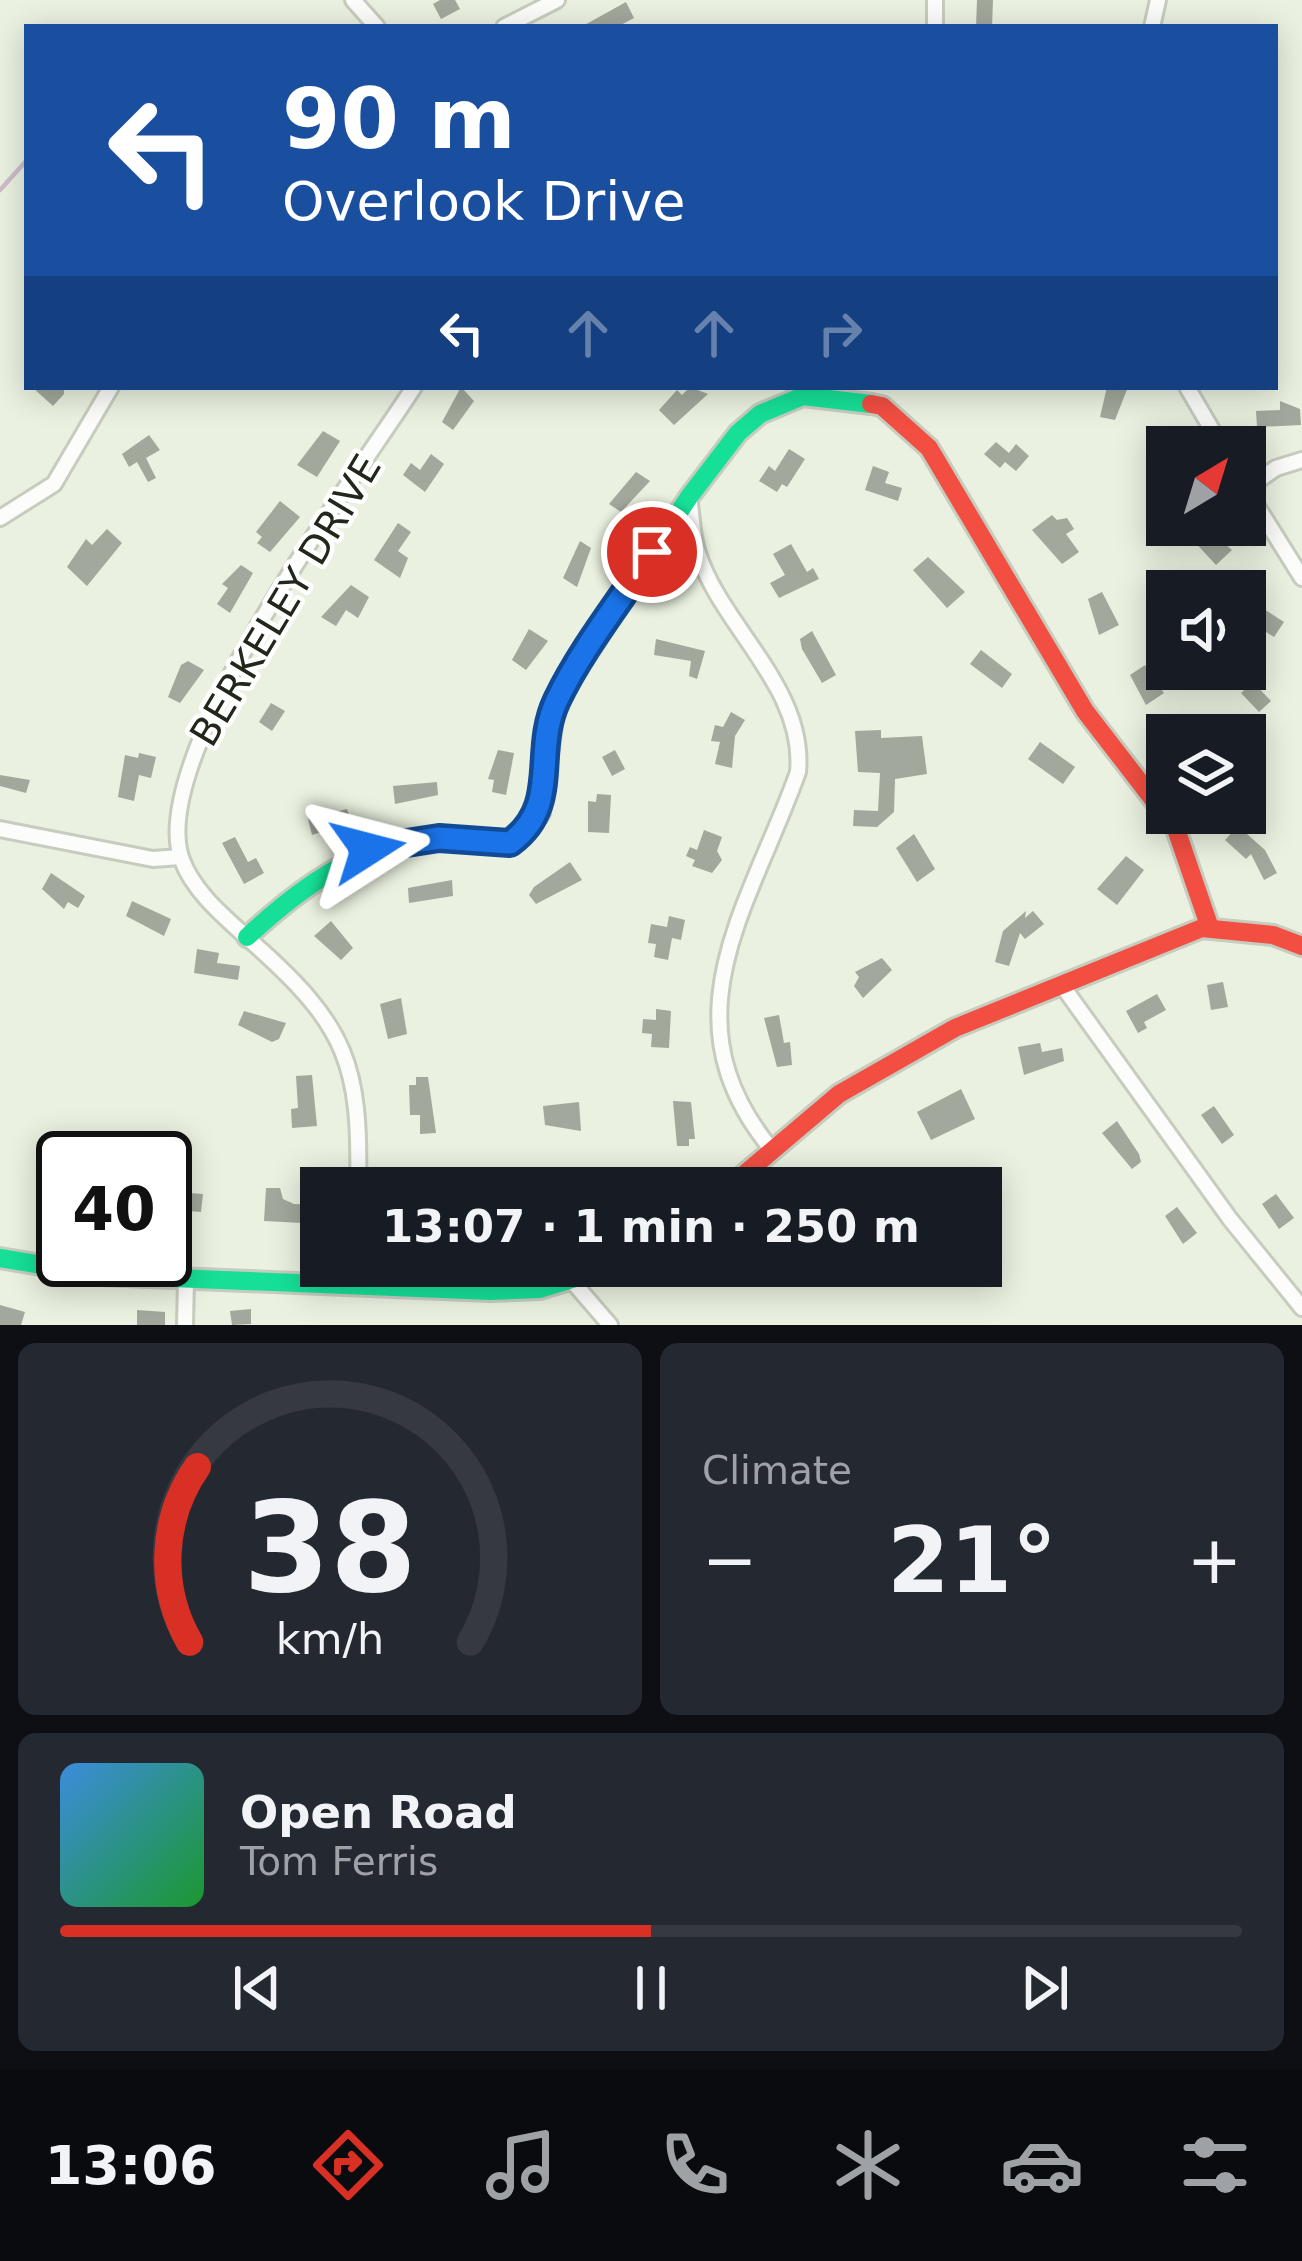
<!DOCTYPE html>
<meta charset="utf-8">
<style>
body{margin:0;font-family:"DejaVu Sans",sans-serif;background:#242831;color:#f1f3f6;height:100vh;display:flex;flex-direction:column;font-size:45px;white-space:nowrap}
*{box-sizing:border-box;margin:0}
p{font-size:39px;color:#9ea1a6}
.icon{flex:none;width:66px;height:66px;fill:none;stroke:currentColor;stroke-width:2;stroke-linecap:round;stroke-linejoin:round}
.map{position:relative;height:1325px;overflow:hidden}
.details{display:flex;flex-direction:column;gap:18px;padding:18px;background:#0d0f14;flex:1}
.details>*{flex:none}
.hud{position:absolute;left:24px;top:24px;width:1254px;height:366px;border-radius:0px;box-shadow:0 6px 30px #0003;background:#1a4fa0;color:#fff;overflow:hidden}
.needle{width:78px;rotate:38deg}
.tools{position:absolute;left:1146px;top:426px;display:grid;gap:24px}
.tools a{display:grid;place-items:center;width:120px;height:120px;border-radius:0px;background:#171b24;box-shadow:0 6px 30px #0003;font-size:60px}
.speed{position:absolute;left:36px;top:1131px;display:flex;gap:24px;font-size:60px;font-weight:700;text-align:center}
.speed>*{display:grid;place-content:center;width:156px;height:156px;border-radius:50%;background:#171b24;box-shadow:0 6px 30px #0003;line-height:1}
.speed .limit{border:6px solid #111;border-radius:18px;background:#fff;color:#111}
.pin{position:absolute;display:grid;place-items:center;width:102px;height:102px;color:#fff;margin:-51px;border:6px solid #fff;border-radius:50%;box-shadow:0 3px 12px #0007}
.me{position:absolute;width:132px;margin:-66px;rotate:81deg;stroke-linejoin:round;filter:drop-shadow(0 0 9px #0008)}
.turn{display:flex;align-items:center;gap:42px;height:252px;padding:0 60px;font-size:54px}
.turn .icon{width:156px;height:156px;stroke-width:2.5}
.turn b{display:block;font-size:84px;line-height:102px}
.lanes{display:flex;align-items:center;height:114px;padding:0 60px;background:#0003;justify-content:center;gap:60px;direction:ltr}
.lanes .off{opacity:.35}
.big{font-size:90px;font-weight:700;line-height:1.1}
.details .widget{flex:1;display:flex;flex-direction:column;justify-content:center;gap:18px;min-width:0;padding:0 42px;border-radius:18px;background:#242831}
.details .dial{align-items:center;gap:0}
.dial svg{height:312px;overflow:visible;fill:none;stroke:#363941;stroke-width:7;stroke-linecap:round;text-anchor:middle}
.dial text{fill:#f1f3f6;stroke:none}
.song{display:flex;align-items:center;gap:36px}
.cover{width:144px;height:144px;border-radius:18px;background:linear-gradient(135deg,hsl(210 70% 55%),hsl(130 70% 35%))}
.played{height:12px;border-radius:6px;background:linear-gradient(90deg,#d93025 50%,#363941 50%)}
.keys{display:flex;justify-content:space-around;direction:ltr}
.heat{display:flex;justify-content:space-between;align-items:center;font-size:66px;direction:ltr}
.details .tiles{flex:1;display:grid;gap:18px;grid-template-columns:1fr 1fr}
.widget:last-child{grid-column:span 2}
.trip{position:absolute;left:300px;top:1167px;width:702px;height:120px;border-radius:0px;background:#171b24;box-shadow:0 6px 30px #0003;font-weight:700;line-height:120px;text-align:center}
.tabs{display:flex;height:192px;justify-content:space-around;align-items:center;background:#090b0e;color:#9ea1a6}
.tabs .icon{width:84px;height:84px}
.tabs .active{color:#d93025}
.tabs b{font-size:54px;color:#f1f3f6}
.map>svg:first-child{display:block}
</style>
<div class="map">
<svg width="1302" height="1325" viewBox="0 0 1302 1325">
<rect width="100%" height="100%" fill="#eaf1e0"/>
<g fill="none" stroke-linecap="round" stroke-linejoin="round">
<path stroke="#ccbdc8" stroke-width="4.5" d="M0 190 27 160"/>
</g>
<g fill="#a2a89b">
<path d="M440 0H455L460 9 441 19 433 4Z"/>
<path d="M977 0H993L992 27H976Z"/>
<path d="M626 2 634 18 617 27H581Z"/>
<path d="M32 387H64V394L53 406Z"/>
<path d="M461 387 474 401 453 430 442 422Z"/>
<path d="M690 387 708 394 674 425 659 410 677 390 682 395Z"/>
<path d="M1107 387H1128L1115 420 1100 417Z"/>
<path d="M1280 401 1300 409 1301 425 1257 427 1256 411 1280 410Z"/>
<path d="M323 431 340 441 317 477 297 465Z"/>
<path d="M149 435 160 450 146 458 156 478 148 482 137 462 129 467 122 454Z"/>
<path d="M996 442 1009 453 1016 444 1029 456 1016 471 1005 462 1000 468 984 454Z"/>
<path d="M789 449 805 459 787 487 782 484 777 492 759 481 769 466 775 471Z"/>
<path d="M431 454 444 464 425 492 403 475 411 463 420 470Z"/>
<path d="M873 466 889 472 885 483 902 488 898 501 865 490Z"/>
<path d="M636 472 650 481 621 512 609 504Z"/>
<path d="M280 501 300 517 270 552 257 543 262 537 256 532Z"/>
<path d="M1052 515 1057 520 1067 518 1074 529 1066 534 1079 552 1062 564 1032 530Z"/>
<path d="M398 523 411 532 398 551 408 558 400 578 374 560Z"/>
<path d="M1203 525 1232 550 1216 565 1190 537Z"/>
<path d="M107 529 122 543 87 586 67 567 86 539 92 545Z"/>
<path d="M580 541 591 548 577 587 563 578Z"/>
<path d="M791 544 807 572 813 568 819 579 779 598 770 583 785 575 773 554Z"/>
<path d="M928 557 965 592 947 608 913 570Z"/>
<path d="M241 565 253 573 230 613 217 604 228 588 222 584Z"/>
<path d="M351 585 369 597 358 618 346 610 336 626 321 617Z"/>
<path d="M1102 592 1119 625 1099 635 1088 599Z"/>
<path d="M1245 597 1284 622 1274 637 1245 619Z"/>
<path d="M529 629 548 641 526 670 512 660Z"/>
<path d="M812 631 836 675 822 683 802 649 800 639Z"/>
<path d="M656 639 705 651 697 679 689 676 691 661 654 655Z"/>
<path d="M981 650 1012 674 1002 688 970 664Z"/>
<path d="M188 661 204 670 180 703 168 697 181 665Z"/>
<path d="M1145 665 1164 693 1146 705 1130 675Z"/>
<path d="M1253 682 1271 701 1259 712 1241 693Z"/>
<path d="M271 703 285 711 272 731 259 722Z"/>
<path d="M731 712 745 720 735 736 732 768 715 764 720 742 711 741 715 725 723 727Z"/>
<path d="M881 730V738L922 736 927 774 895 779 894 812 877 827 853 826 854 810 878 811 880 773 858 772 855 731Z"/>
<path d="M1040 742 1075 767 1063 784 1028 759Z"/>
<path d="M498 750 514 753 506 795 492 792 494 780 488 779Z"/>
<path d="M615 750 625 769 612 776 602 757Z"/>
<path d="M139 753 156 757 151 778 139 775 134 801 118 797 125 755 138 758Z"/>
<path d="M0 775 30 780 26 793 0 786Z"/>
<path d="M437 782 438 795 395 804 393 786Z"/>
<path d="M597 794 611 795 609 833 588 832V801L596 802Z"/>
<path d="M347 809 352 822 312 835 308 819Z"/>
<path d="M1238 826 1265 850 1277 873 1264 880 1251 854 1246 859 1225 840Z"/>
<path d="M704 830 722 837 717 851 722 860 712 873 692 866 695 860 686 856 690 847 697 850Z"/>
<path d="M914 834 935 869 917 882 896 848Z"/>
<path d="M235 837 248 862 256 858 264 873 244 884 222 843Z"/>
<path d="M1126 856 1144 870 1117 905 1097 889Z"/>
<path d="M570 862 582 880 536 904 529 895 534 887Z"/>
<path d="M51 873 85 896 78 908 68 902 64 909 42 889Z"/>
<path d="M452 880 453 896 409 903 408 888Z"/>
<path d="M132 901 171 919 164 936 126 916Z"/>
<path d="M1026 911 1025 918 1033 911 1044 924 1025 939 1020 933 1009 966 995 962 1003 931Z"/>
<path d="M669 916 685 920 681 940 672 938 668 960 654 957 656 944 648 943 651 924 667 927Z"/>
<path d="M331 921 353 948 341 960 314 936Z"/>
<path d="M197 949 219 953 217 963 240 966 238 980 194 973Z"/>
<path d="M882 958 892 970 863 998 854 986 859 977 855 972Z"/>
<path d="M1223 982 1228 1007 1211 1010 1207 985Z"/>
<path d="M1157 994 1166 1010 1144 1022 1147 1028 1138 1033 1126 1011Z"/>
<path d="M401 998 407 1034 388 1039 380 1004Z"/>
<path d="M656 1009 671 1011 669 1048 651 1047 652 1034 642 1033 643 1019 656 1020Z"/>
<path d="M244 1011 286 1023 279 1039 272 1042 238 1025Z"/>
<path d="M779 1015 784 1043 790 1042 792 1065 777 1067 764 1018Z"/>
<path d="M1040 1043 1042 1052 1062 1048 1064 1061 1024 1075 1018 1047Z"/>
<path d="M312 1075 317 1126 292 1128 291 1109 298 1108 296 1076Z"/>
<path d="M416 1077H428L436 1133 420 1134V1115H410L409 1085H416Z"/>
<path d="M961 1089 975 1119 931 1140 917 1112Z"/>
<path d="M673 1101 691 1102 695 1139H689V1146H677Z"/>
<path d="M579 1102 581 1131 545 1125 543 1106Z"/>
<path d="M1214 1106 1234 1135 1222 1144 1201 1115Z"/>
<path d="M1117 1121 1139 1154 1141 1162 1132 1169 1102 1133Z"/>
<path d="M63 1179V1209H58L56 1197 41 1200 39 1186Z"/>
<path d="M165 1185 177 1186 176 1192 203 1194 201 1212 165 1209Z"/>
<path d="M266 1188H280L283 1199 294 1204 321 1205V1224L264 1221Z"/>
<path d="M1276 1194 1294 1218 1279 1229 1262 1204Z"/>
<path d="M1177 1207 1197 1233 1183 1244 1165 1216Z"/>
<path d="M0 1305 25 1312 21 1325H0Z"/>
<path d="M251 1309V1324L232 1325 230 1311Z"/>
<path d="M137 1310 165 1312V1325H137Z"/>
</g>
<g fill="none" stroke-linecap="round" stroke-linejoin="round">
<defs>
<g id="street">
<path d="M353 0 377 27"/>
<path d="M935 0V27"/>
<path d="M504 27 557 0"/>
<path d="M1152 27 1158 0"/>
<path d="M1187 387 1222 447"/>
<path d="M1245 487 1302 578"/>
<path d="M1246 489 1276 468 1302 460"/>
<path d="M689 497C692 515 692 536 698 553 721 626 806 688 798 772 749 909 663 1018 772 1150"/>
<path d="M0 518 54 484 111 387"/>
<path d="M652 552 698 555"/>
<path d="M0 829 153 859 180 857"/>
<path d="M1061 984 1230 1219 1302 1308"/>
<path d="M358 1188C361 1064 347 1026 252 942 227 919 194 893 182 860 144 759 356 477 414 387"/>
<path d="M572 1281 610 1325"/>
<path d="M185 1325 186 1279"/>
</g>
<g id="fast">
<path d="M247 937C301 887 358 844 435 839 460 837 485 843 510 843L540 813 555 703 689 497 738 433 760 414 803 396 871 404"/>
<path d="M0 1258 101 1275 490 1291 540 1289 615 1266"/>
</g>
<g id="jam">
<path d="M871 404 882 406 929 448 1085 711 1176 829 1210 928"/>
<path d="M728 1188 839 1094 955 1028 1202 928 1273 935 1302 946"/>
</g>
</defs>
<use href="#street" stroke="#c6ccbe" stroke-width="20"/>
<use href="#fast" stroke="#c6ccbe" stroke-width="24"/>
<use href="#jam" stroke="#c6ccbe" stroke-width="24"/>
<use href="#street" stroke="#fcfdfa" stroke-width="14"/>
<use href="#fast" stroke="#16e098" stroke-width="18"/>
<use href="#jam" stroke="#f24e42" stroke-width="18"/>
</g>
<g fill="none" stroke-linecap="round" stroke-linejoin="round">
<defs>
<path id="route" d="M368 849 439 838 510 843C562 805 532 752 557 700 582 648 621 600 652 552"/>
</defs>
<use href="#route" stroke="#114b97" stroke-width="30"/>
<use href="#route" stroke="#1a73e8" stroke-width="21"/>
</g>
<g text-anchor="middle" stroke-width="9" stroke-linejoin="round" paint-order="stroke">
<g font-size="39" fill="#22271b" stroke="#fff">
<text transform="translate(285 600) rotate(-59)" y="14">BERKELEY DRIVE</text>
</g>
</g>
</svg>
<div class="tools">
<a><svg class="needle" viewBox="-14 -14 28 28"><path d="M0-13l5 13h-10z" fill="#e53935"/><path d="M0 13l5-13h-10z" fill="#9ea1a6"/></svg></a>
<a><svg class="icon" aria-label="sound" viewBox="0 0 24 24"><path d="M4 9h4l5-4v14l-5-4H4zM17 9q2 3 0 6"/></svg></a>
<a><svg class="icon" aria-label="layers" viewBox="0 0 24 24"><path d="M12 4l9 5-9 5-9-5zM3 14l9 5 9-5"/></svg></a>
</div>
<div class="speed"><div class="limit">40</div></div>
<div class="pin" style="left:652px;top:552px;background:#d93025"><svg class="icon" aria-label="arrive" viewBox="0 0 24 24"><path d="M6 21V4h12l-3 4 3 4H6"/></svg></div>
<svg class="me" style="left:368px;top:849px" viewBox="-20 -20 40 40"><path d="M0-17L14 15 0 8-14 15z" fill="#1a73e8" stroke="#fff" stroke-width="4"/></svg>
<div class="trip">13:07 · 1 min · 250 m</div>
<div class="hud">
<div class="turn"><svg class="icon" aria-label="left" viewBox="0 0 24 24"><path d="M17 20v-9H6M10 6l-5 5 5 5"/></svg><div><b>90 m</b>Overlook Drive</div></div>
<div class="lanes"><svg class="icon" aria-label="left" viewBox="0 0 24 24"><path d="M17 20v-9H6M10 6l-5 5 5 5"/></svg><svg class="icon off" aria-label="ahead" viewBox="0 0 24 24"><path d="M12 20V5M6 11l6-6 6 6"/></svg><svg class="icon off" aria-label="ahead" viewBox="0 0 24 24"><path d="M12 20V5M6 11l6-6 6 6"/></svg><svg class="icon off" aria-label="right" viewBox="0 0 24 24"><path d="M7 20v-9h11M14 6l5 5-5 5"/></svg></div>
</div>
</div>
<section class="details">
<div class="tiles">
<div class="widget dial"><svg viewBox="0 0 100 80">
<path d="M14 69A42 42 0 1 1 86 69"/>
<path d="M14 69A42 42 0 0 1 16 24" stroke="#d93025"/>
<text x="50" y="56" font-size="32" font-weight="700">38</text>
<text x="50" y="72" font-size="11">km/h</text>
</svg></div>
<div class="widget"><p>Climate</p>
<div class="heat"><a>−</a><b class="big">21°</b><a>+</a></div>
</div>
<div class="widget">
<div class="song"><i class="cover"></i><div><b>Open Road</b><p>Tom Ferris</p></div></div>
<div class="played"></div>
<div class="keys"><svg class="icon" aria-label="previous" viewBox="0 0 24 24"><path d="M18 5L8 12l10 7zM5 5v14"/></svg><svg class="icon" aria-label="pause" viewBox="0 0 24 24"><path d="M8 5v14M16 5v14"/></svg><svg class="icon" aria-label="next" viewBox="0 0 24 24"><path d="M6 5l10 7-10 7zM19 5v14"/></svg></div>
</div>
</div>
</section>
<nav class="tabs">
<b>13:06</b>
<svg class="icon active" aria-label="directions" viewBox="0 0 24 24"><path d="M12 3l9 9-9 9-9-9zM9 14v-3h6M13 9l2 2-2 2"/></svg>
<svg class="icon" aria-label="music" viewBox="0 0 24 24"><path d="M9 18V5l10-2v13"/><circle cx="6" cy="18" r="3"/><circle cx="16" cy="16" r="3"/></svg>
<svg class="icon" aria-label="phone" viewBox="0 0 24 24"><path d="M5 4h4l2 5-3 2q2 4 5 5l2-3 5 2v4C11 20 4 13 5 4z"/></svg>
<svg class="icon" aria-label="climate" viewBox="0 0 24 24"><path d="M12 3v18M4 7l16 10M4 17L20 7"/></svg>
<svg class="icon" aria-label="car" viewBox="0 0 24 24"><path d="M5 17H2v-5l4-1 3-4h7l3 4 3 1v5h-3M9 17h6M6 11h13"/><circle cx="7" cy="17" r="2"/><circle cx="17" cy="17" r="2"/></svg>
<svg class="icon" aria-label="filters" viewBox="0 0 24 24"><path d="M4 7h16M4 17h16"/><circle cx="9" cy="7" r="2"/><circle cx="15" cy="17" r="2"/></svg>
</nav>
